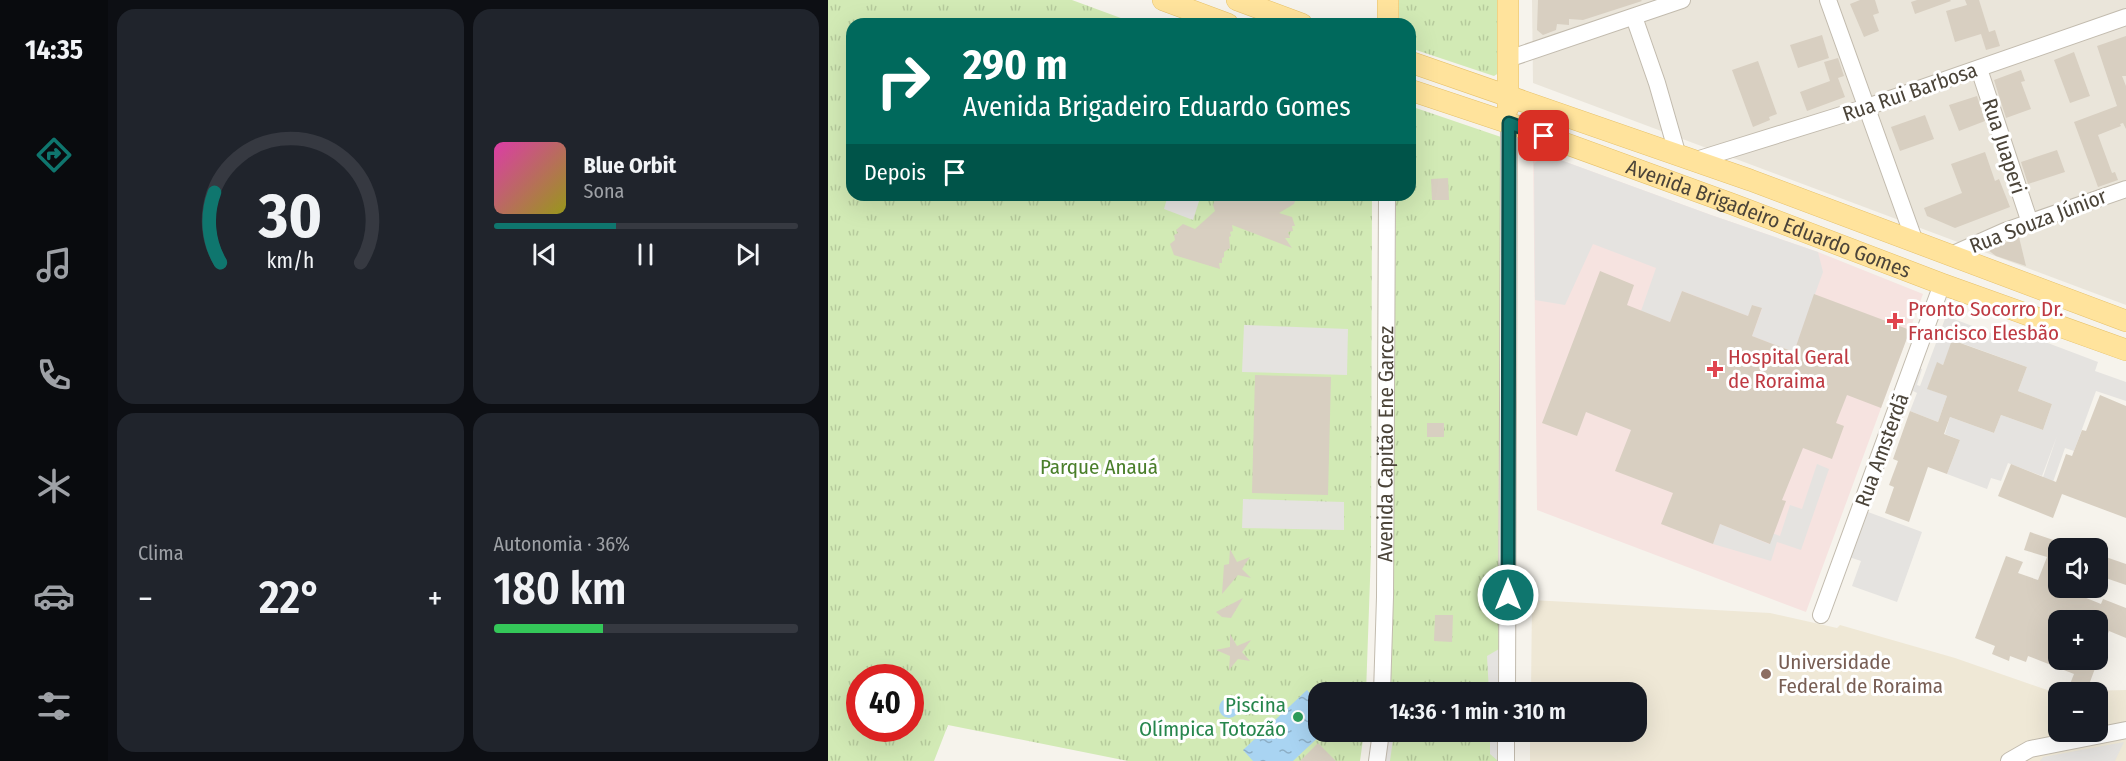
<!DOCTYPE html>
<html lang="pt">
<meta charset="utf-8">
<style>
body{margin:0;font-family:"Fira Sans Condensed",sans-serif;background:#20242c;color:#f1f3f6;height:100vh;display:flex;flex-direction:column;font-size:22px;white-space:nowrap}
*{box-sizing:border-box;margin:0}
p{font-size:20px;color:#9ea1a6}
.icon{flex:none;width:33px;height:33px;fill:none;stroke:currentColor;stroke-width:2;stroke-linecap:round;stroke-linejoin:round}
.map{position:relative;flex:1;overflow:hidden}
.details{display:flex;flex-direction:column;gap:9px;padding:9px;background:#0d0f14;width:720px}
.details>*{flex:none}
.banner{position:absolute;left:18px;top:18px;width:570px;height:183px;border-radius:18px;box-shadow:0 6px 24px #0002;background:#00695c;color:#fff;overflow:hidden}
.tools{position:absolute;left:1220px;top:538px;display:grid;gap:12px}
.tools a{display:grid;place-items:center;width:60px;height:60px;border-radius:12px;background:#171b24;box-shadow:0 6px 24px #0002;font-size:30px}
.speed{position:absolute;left:18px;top:664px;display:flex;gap:12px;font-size:30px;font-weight:700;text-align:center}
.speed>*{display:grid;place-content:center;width:78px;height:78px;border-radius:50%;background:#171b24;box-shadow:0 6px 24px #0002;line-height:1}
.speed .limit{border:9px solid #d22;background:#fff;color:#111}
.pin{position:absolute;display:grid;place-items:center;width:51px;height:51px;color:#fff;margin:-26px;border-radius:12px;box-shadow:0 3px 9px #0006}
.me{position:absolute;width:66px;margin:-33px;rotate:0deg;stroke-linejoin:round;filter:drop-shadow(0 0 4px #0008)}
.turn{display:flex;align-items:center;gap:21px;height:126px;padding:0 18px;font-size:27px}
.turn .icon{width:78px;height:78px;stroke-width:2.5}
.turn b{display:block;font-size:42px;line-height:51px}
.then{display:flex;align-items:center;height:57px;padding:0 18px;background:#0003;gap:12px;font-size:22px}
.big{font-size:45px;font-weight:600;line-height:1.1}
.details .card{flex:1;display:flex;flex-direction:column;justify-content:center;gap:9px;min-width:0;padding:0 21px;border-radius:18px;background:#20242c}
.details .dial{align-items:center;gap:0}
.dial svg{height:156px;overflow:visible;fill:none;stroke:#363941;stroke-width:7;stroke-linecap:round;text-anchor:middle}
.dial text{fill:#f1f3f6;stroke:none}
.song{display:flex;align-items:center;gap:18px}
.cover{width:72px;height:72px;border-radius:9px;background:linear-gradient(135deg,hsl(320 70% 55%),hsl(60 70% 35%))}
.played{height:6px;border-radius:3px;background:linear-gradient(90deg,#0f766e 40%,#363941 40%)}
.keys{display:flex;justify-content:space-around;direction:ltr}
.heat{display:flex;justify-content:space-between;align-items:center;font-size:33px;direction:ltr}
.charge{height:9px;border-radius:4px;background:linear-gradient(90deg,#34c759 36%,#363941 0)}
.details .tiles{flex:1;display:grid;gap:9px;grid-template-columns:repeat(2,1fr)}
.trip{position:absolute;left:480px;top:682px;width:339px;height:60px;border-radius:18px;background:#171b24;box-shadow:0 6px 24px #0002;font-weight:600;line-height:60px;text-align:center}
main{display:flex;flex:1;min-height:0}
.tab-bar{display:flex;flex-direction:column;width:108px;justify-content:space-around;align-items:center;background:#090b0e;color:#9ea1a6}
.tab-bar .icon{width:42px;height:42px}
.tab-bar .current{color:#0f766e}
.tab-bar b{font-size:27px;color:#f1f3f6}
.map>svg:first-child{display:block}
</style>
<main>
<nav class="tab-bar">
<b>14:35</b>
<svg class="icon current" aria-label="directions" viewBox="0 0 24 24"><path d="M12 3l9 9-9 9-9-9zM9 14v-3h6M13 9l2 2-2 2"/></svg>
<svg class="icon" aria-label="music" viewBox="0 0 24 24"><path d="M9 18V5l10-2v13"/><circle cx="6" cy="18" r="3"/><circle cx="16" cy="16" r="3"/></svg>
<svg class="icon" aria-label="phone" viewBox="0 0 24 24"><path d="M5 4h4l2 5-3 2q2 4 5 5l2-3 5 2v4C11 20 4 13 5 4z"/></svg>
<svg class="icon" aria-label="climate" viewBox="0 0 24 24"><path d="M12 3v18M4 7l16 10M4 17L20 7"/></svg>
<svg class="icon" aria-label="car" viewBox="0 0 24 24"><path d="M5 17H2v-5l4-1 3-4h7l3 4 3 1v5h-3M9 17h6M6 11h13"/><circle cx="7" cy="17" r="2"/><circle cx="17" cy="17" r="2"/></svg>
<svg class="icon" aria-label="filters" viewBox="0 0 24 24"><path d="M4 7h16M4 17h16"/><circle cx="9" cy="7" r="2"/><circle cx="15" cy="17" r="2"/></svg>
</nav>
<section class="details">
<div class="tiles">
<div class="card dial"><svg viewBox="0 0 100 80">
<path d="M14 69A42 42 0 1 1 86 69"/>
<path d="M14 69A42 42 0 0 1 11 33" stroke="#0f766e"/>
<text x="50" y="56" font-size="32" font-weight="700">30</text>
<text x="50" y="72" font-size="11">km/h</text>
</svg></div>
<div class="card">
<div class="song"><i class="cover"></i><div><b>Blue Orbit</b><p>Sona</p></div></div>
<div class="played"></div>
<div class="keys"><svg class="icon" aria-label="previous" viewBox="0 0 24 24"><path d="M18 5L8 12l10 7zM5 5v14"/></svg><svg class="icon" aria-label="pause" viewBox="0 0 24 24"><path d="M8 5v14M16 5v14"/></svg><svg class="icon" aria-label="next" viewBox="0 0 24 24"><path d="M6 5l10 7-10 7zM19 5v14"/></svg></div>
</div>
<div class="card"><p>Clima</p>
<div class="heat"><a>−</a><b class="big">22°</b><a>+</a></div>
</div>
<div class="card"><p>Autonomia · 36%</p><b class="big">180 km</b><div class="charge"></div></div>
</div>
</section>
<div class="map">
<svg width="1298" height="761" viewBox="0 0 1298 761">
<defs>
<pattern id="park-tufts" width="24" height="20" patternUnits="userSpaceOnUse" patternTransform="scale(1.5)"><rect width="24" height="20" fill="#d2eab5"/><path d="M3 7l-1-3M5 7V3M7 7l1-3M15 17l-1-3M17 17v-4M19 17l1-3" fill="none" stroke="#b6ca9c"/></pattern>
<pattern id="water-ripples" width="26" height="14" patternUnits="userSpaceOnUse" patternTransform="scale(1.5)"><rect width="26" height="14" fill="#a9d4f2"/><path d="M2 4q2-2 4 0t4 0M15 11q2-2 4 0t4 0" fill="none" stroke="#8caec5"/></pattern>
</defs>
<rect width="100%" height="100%" fill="#f6f3ec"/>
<path fill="#eae5da" d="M704 0H1298V305L705 83Z"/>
<path fill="#efe8d6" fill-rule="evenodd" d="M704 600 942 613 1009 628 1012 625 1127 658 1225 692 1298 690V761H702V732H808V693H703ZM1230 693H1269V732H1230Z"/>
<path fill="#f6e3e0" d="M705 150 883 215 990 252 1095 294 978 612 709 510Z"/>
<g fill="url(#park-tufts)" fill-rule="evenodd">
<path d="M0 0H244L309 24H24V195H544L543 552 538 693H490V732H536L532 761H300L120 725 106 761H0ZM32 678H82V729H32Z"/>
<path d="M567 0H674V71L666 76 582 48V24H567Z"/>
<path d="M582 106 673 137 670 591 672 693H563L568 195H582Z"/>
<path d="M558 732H672V761H554Z"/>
</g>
<g fill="#e5e3e0">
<path d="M716 154 883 215 990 252 995 272 966 352 924 336 934 309 925 305 920 316 854 291 842 322 813 311 828 268 765 244 737 305 707 300 706 164Z"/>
<path d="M340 195H373L365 220 336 209Z"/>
<path d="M1118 316 1184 341 1188 331 1270 362 1267 371 1298 382V401L1268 391 1246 451 1237 448 1220 496 1210 492 1229 436 1214 476 1180 463 1173 481 1163 478 1159 489 1119 474 1132 440 1117 434 1122 417 1166 433 1173 415 1215 430 1224 404 1190 391 1199 367 1125 340 1115 365 1109 363 1100 389 1119 396 1110 422 1082 411 1089 393 1085 391 1078 410 1069 407 1084 366 1094 369 1089 385 1092 386Z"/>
<path d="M416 325 520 329 519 375 414 372Z"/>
<path d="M989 464 1001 469 973 550 949 542 943 561 885 544 892 524 941 544 944 533 952 536 962 505 974 509Z"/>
<path d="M415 499 516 502V530L414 528Z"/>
<path d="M1032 509 1094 532 1069 602 1024 586 1033 561 1015 555Z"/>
<path d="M671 649 672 693H661L659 656Z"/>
<path d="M557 732H566L562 761H553Z"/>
<path d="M662 732H671L669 760 662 754Z"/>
<path d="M1296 742 1287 761H1212L1215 757Z"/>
</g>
<g fill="url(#water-ripples)">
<path d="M479 690 490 702V732H496L465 761H425L415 750Z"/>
<circle cx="401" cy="708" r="10"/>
</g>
<g fill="#d8cfc1" fill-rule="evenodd">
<path d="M710 0H813L814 1 755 20 741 19V25L729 24 728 30 715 35 709 30Z"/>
<path d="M1032 0H1047L1051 13 1045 15 1051 31 1036 37 1022 4Z"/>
<path d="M1089 0H1122L1123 1 1087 14 1083 2Z"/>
<path d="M1137 0H1151L1161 32 1167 30 1172 46 1158 50 1153 34 1127 42 1118 11 1139 5Z"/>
<path d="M994 35 1001 58 970 68 962 45Z"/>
<path d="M1298 36V76H1294L1298 86V129L1295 123 1292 124 1293 126 1270 135 1284 173 1287 172 1290 180 1270 187 1246 122 1289 106 1269 46Z"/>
<path d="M1246 52 1262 96 1242 103 1226 60Z"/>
<path d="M1010 58 1016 76 1010 78 1017 97 979 111 972 92 1002 81 996 62Z"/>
<path d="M930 61 949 114 941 117 942 120 925 127 904 70Z"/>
<path d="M1193 70 1197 81 1193 82 1203 109 1178 118 1166 80Z"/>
<path d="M1149 96 1157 121 1131 131 1121 105Z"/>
<path d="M1097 115 1106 139 1072 151 1063 127Z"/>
<path d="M1229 150 1237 172 1200 184 1193 162Z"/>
<path d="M1157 152 1167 181 1171 179 1182 207 1127 228 1099 216 1096 208 1134 193 1123 164Z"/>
<path d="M620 178 621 200H604L603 179Z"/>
<path d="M389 195H469L466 204 451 213 464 217 467 226H464L465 231 460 232 462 238H457L464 248 404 225 405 231 402 232 403 236 401 237 402 248 396 252V257L394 258V263H391L392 269 346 255 342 244 347 240 346 235 350 233 348 230 355 224 367 229 387 211 385 205Z"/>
<path d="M1191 237 1198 266 1168 256 1160 250Z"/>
<path d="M772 271 806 285 799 305 842 322 854 291 920 316 924 305 934 308 924 336 966 352 986 294 1082 330 1053 408 1019 395 1008 423 1016 426 1004 459 975 448 954 500 958 501 942 544 892 524 885 544 833 524 845 493 787 471 803 430 758 412 749 436 714 423Z"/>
<path d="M1124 340 1199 367 1190 391 1224 404 1215 430 1173 415 1166 433 1122 417 1116 434 1132 440 1119 474 1100 467 1081 522 1057 513 1066 487 1061 485 1070 461 1065 459 1082 411 1110 422 1119 396 1099 389 1109 362 1115 365Z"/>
<path d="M427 375 503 377 500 495 424 493Z"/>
<path d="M1272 395 1298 406V518L1234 494 1225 518 1170 496 1183 464 1228 482 1238 454 1244 456 1254 430 1258 431Z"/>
<rect x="599" y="423" width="17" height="14"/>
<path d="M1202 532 1249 548 1230 549V588H1247L1253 590 1251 595 1273 604 1275 599 1298 608V638L1281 631 1259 690 1242 684 1246 674 1200 656 1198 662 1182 656 1181 661 1164 654 1167 646 1147 638 1178 556 1195 562 1190 573 1210 580 1219 557 1196 550ZM1230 621H1269V660H1230Z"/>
<path d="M402 549 409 562 422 557 414 569 423 578 410 575 394 594 396 565 401 564Z"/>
<path d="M1269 554 1298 564V585L1269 575Z"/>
<path d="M415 598 403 618 394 617 388 612Z"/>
<path d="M607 615H625L624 642 606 641Z"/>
<path d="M402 634 409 646 423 640 414 652 422 661 410 659 401 670 402 656 388 650 402 647Z"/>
<path d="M490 743 508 761H472Z"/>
</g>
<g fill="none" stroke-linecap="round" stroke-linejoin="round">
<defs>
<g id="minor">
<path d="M1000 0 1087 242"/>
<path d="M806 17 829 83 850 156"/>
<path d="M680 59 854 0"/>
<path d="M1151 69 1202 223"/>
<path d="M865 161 1039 107 1298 17"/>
<path d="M1123 255 1177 231 1298 189"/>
<path d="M993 615 1114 284"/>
<path id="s1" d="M554 693 557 597 559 195"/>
<path d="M679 693 681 123"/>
<path d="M549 761 553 732"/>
<path d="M678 761V732"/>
<path d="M1181 761 1202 749 1298 730"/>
</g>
<g id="major">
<path d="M335 0 400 24"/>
<path d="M409 0 474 24"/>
<path d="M560 24V0"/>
<path d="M582 62 922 180 1298 321"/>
<path id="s2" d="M582 90 681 123 904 204 1114 284 1298 350"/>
<path d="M680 108V0"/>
</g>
</defs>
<use href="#minor" stroke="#c2bbae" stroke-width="18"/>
<use href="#major" stroke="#e6c16a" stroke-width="22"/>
<use href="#minor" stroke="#fff" stroke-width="16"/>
<use href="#major" stroke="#ffe39c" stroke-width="21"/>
</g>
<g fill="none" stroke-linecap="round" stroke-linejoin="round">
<defs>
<path id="route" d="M680 595 681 123 716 136"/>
</defs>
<use href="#route" stroke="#0a4d48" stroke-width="15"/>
<use href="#route" stroke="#0f766e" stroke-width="10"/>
</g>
<g fill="#e0444e" stroke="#fff" stroke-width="2">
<path d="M1064 312h6v6h6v6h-6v6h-6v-6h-6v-6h6z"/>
<path d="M884 360h6v6h6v6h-6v6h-6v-6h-6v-6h6z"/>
</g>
<circle fill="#8d6e63" stroke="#fff" stroke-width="2" cx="938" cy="674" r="6"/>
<circle fill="#2e9e5b" stroke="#fff" stroke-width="2" cx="470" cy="717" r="6"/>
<g text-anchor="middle" stroke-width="6" stroke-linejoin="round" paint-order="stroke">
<g font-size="21" fill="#4b4439" stroke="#fff">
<text transform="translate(1082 92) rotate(-19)" y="7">Rua Rui Barbosa</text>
<text transform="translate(1176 146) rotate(72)" y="7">Rua Juaperi</text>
<text dy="7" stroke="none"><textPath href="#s2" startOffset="381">Avenida Brigadeiro Eduardo Gomes</textPath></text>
<text transform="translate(1210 221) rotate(-21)" y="7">Rua Souza Júnior</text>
<text dy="7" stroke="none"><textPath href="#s1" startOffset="249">Avenida Capitão Ene Garcez</textPath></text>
<text transform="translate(1054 450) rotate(-70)" y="7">Rua Amsterdã</text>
</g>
<g font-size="21" fill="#be3a42" stroke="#fff" text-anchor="start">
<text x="1080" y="316">Pronto Socorro Dr.<tspan x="1080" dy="24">Francisco Elesbão</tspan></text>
<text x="900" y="364">Hospital Geral<tspan x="900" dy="24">de Roraima</tspan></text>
</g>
<g font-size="21" fill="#4a7f2a" stroke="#fff">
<text x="271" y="474">Parque Anauá</text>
</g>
<g font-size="21" fill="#785e54" stroke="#fff" text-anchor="start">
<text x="950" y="669">Universidade<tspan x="950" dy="24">Federal de Roraima</tspan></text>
</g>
<g font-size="21" fill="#27864d" stroke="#fff" text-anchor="end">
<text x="458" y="712">Piscina<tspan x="458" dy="24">Olímpica Totozão</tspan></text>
</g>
</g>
</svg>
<div class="tools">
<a><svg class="icon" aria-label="sound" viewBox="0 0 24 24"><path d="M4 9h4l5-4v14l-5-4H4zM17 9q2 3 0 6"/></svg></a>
<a>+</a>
<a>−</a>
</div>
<div class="speed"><div class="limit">40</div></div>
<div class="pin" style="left:716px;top:136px;background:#d93025"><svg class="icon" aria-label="arrive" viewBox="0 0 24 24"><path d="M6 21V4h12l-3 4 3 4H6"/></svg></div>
<svg class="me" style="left:680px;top:595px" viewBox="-20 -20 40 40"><circle r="17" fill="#0f766e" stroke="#fff" stroke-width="3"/><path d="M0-11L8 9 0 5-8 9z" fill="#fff"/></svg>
<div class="trip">14:36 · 1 min · 310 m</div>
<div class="banner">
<div class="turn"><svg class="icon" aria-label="right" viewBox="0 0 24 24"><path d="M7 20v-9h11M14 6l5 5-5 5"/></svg><div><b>290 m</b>Avenida Brigadeiro Eduardo Gomes</div></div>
<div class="then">Depois<svg class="icon" aria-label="arrive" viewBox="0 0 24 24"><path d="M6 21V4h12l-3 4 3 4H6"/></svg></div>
</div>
</div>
</main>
